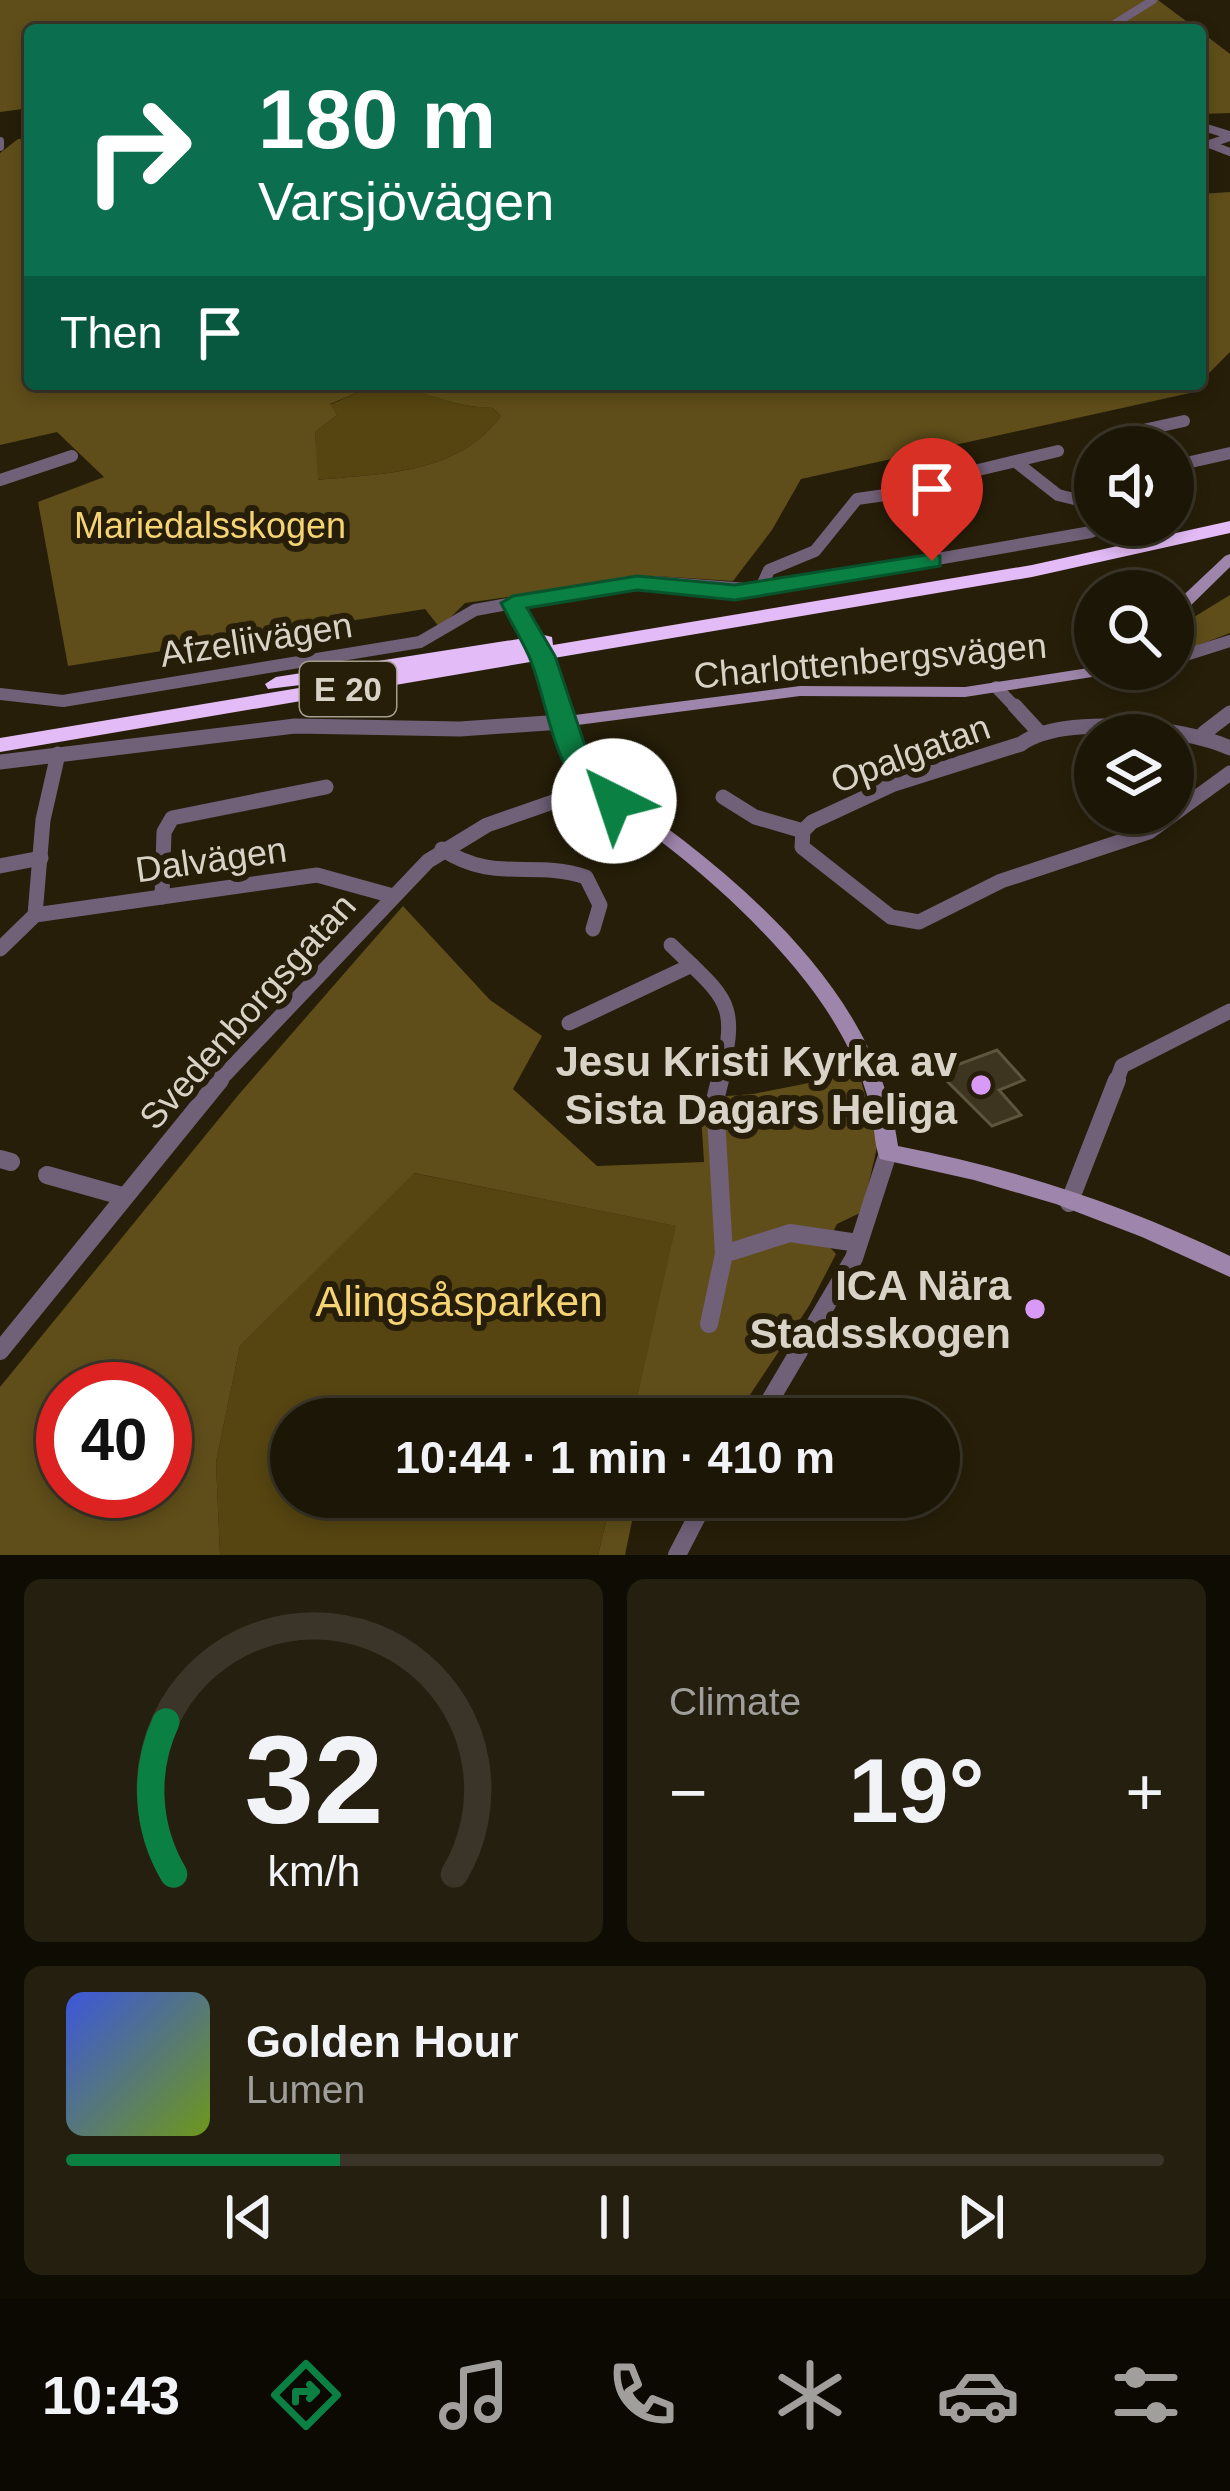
<!DOCTYPE html>
<meta charset="utf-8">
<style>
body{margin:0;font-family:Helvetica,sans-serif;background:#251f10;color:#f1f3f6;height:100vh;display:flex;flex-direction:column;font-size:45px;white-space:nowrap}
*{box-sizing:border-box;margin:0}
p{font-size:39px;color:#a09f9b}
.icon{flex:none;width:66px;height:66px;fill:none;stroke:currentColor;stroke-width:2;stroke-linecap:round;stroke-linejoin:round}
.map{position:relative;height:1555px;overflow:hidden}
.drawer{display:flex;flex-direction:column;gap:24px;padding:24px;background:#0f0c03;flex:1}
.drawer>*{flex:none}
.guide{position:absolute;left:24px;top:24px;width:1182px;height:366px;border-radius:12px;box-shadow:0 6px 18px #0003,0 0 0 3px #3a3528;background:#0b6e4f;color:#fff;overflow:hidden}
.fabs{position:absolute;left:1074px;top:426px;display:grid;gap:24px}
.fabs a{display:grid;place-items:center;width:120px;height:120px;border-radius:50%;background:#1c1606;box-shadow:0 6px 18px #0003,0 0 0 3px #3a3528;font-size:60px}
.speed{position:absolute;left:36px;top:1362px;display:flex;gap:24px;font-size:60px;font-weight:700;text-align:center}
.speed>*{display:grid;place-content:center;width:156px;height:156px;border-radius:50%;background:#1c1606;box-shadow:0 6px 18px #0003,0 0 0 3px #3a3528;line-height:1}
.speed .limit{border:18px solid #d22;background:#fff;color:#111}
.pin{position:absolute;display:grid;place-items:center;width:102px;height:102px;color:#fff;margin:-123px -51px;border-radius:50% 50% 50% 0;rotate:-45deg;box-shadow:0 0 12px #0007}
.pin .icon{rotate:45deg}
.me{position:absolute;width:132px;margin:-66px;rotate:319deg;stroke-linejoin:round;filter:drop-shadow(0 0 9px #0008)}
.turn{display:flex;align-items:center;gap:42px;height:252px;padding:0 36px;font-size:54px}
.turn .icon{width:156px;height:156px;stroke-width:2.5}
.turn b{display:block;font-size:84px;line-height:102px}
.then{display:flex;align-items:center;height:114px;padding:0 36px;background:#0003;gap:24px;font-size:45px}
.big{font-size:90px;font-weight:700;line-height:1.1}
.drawer .tile{flex:1;display:flex;flex-direction:column;justify-content:center;gap:18px;min-width:0;padding:0 42px;border-radius:18px;background:#251f10}
.drawer .dial{align-items:center;gap:0}
.dial svg{height:312px;overflow:visible;fill:none;stroke:#3a3528;stroke-width:7;stroke-linecap:round;text-anchor:middle}
.dial text{fill:#f1f3f6;stroke:none}
.song{display:flex;align-items:center;gap:36px}
.cover{width:144px;height:144px;border-radius:18px;background:linear-gradient(135deg,hsl(230 70% 55%),hsl(80 70% 35%))}
.played{height:12px;border-radius:6px;background:linear-gradient(90deg,#0b8043 25%,#3a3528 25%)}
.keys{display:flex;justify-content:space-around;direction:ltr}
.heat{display:flex;justify-content:space-between;align-items:center;font-size:66px;direction:ltr}
.drawer .tiles{flex:1;display:grid;gap:24px;grid-template-columns:1fr 1fr}
.tile:last-child{grid-column:span 2}
.trip{position:absolute;left:270px;top:1398px;width:690px;height:120px;border-radius:60px;background:#1c1606;box-shadow:0 6px 18px #0003,0 0 0 3px #3a3528;font-weight:700;line-height:120px;text-align:center}
.tab-bar{display:flex;height:192px;justify-content:space-around;align-items:center;background:#0b0902;color:#a09f9b}
.tab-bar .icon{width:84px;height:84px}
.tab-bar .selected{color:#0b8043}
.tab-bar b{font-size:54px;color:#f1f3f6}
.map>svg:first-child{display:block}
</style>
<div class="map">
<svg width="1230" height="1555" viewBox="0 0 1230 1555">
<rect width="100%" height="100%" fill="#261e08"/>
<g fill="#564511">
<path d="M376 385C418 386 445 407 493 408L501 416C457 475 384 473 317 480L315 432 337 415 329 405Z"/>
<path d="M413 1173 677 1226 632 1419H291V1497H612L598 1555H220L216 1462 240 1346Z"/>
</g>
<g fill="#5f4e1a" fill-rule="evenodd">
<path d="M0 0H1158L1198 30H30V108L0 112Z"/>
<path d="M1200 31 1230 54V113L1200 114Z"/>
<path d="M18 139H30V384H1198L1190 393 801 479 772 530 733 581 656 576 465 603 440 628 425 609 68 666 38 502 104 477 57 432 0 445V153ZM376 385C418 386 445 407 493 408L501 416C457 475 384 473 318 480L315 432 337 415 330 404Z"/>
<path d="M1230 192V352L1200 382V194Z"/>
<path d="M1230 595V633L1186 650 1173 641 1176 628Z"/>
<path d="M403 906 490 1000 542 1036 513 1089 597 1166 704 1162 700 1098 753 1094 859 1073 878 1143 862 1212 837 1224 827 1244 836 1254 809 1306 734 1419H632L676 1226 414 1173 240 1346 216 1462 220 1555H0V1387L240 1093ZM63 1389H165V1491H63Z"/>
<path d="M612 1497H637L625 1555H598Z"/>
</g>
<path fill="#3d351f" stroke="#5d553d" stroke-width="3" d="M997 1050 1024 1080 999 1090 1021 1115 992 1126 938 1072Z"/>
<g fill="none" stroke-linecap="round" stroke-linejoin="round">
<g stroke="#706078" stroke-width="8">
<path d="M1115 30 1116 23 1153 0"/>
<path d="M1200 126 1229 135"/>
<path d="M1230 137 1209 144 1230 152"/>
<path d="M0 141V147"/>
</g>
<g stroke="#706078" stroke-width="12">
<path d="M1102 439 1184 421"/>
<path d="M1016 462 1058 495 1095 504"/>
<path d="M1173 466 1230 453"/>
<path d="M974 471 1058 451"/>
<path d="M0 480 72 456"/>
<path d="M760 590 769 570 815 551 857 499 892 494"/>
<path d="M513 603 536 643"/>
<path d="M1173 659 1230 641"/>
<path d="M996 687 1017 709"/>
<path d="M0 694 63 701 420 642 475 610 575 592 654 582 760 590 1091 532 1105 525"/>
</g>
<g stroke="#706078" stroke-width="15">
<path d="M1015 706 1038 731"/>
<path d="M1204 733 1230 713"/>
<path d="M1230 748C1184 727 1062 713 1021 744L894 784 812 822 803 831 802 847 891 917 919 922 1001 881 1149 832 1230 773"/>
<path d="M0 762 295 726 460 729 562 722"/>
<path d="M723 797 755 817 803 831"/>
<path d="M442 849C495 884 532 859 586 877L600 905 593 929"/>
<path d="M0 866 41 858"/>
<path d="M162 897 164 832 172 818 326 787"/>
<path d="M35 915 317 875 393 896"/>
<path d="M671 945C728 1001 740 1001 719 1083"/>
<path d="M0 949 35 915 43 820 58 754"/>
<path d="M569 1023 692 965"/>
<path d="M217 1083 428 861 487 825 596 787"/>
<path d="M1116 1083 1122 1066 1230 1011"/>
</g>
<g stroke="#706078" stroke-width="18">
<path d="M720 1080 715 1100 724 1254"/>
<path d="M0 1159 11 1162"/>
<path d="M47 1175 122 1196"/>
<path d="M1069 1203 1117 1080"/>
<path d="M709 1324 724 1254 790 1233 858 1243"/>
<path d="M0 1351 220 1080"/>
<path d="M759 1419 854 1258 888 1153"/>
<path d="M677 1555 707 1497"/>
</g>
<g fill="#9e85ab" fill-rule="evenodd">
<path d="M1230 554V567L1179 617 1173 619V605L1225 556Z"/>
<path d="M536 638 542 640 550 659 567 716 800 686 965 687 1095 667V669H1119L1111 674 965 697 800 696 570 726C593 792 633 801 683 840 783 918 881 1016 898 1146 1013 1168 1125 1205 1230 1256V1277L1142 1237 1056 1204 974 1180 880 1159C873 1142 875 1123 870 1105 858 1060 835 1019 807 983 767 932 719 887 668 847 637 823 598 806 575 773 547 735 544 686 528 643Z"/>
</g>
<path fill="#e3bbf6" fill-rule="evenodd" d="M1230 521V533L1032 577 0 752V738L365 677 268 689 265 684 276 677 544 635 552 637 553 645 1032 565Z"/>
</g>
<path fill="#0b8043" stroke="#07532c" stroke-width="3" d="M932 554 940 556V566L735 600 637 590 527 608 555 656 591 764 627 801 614 810C552 794 550 701 528 654 520 637 510 620 501 603L513 596 637 576 735 585Z"/>
<g fill="#d99af7" stroke="#261e08" stroke-width="4.5">
<circle cx="981" cy="1085" r="12"/>
<circle cx="1035" cy="1309" r="12"/>
</g>
<g text-anchor="middle" stroke-width="12" stroke-linejoin="round" paint-order="stroke">
<rect fill="#261e08" stroke="#a39d8d" stroke-width="3" x="300" y="662" width="96" height="54" rx="9"/>
<g font-size="33" font-weight="bold" fill="#d8d3c6">
<text x="348" y="701">E 20</text>
</g>
<g font-size="36" fill="#f6d474" stroke="#261e08">
<text x="210" y="538">Mariedalsskogen</text>
</g>
<g font-size="36" fill="#d8d3c6" stroke="#261e08">
<text transform="translate(256 639) rotate(-9)" y="13">Afzeliivägen</text>
<text transform="translate(870 660) rotate(-5)" y="13">Charlottenbergsvägen</text>
<text transform="translate(910 753) rotate(-20)" y="13">Opalgatan</text>
<text transform="translate(211 859) rotate(-8)" y="13">Dalvägen</text>
<text transform="translate(247 1011) rotate(-48)" y="13">Svedenborgsgatan</text>
</g>
<g font-size="42" font-weight="bold" fill="#d8d3c6" stroke="#261e08" text-anchor="end">
<text x="957" y="1076">Jesu Kristi Kyrka av<tspan x="957" dy="48">Sista Dagars Heliga</tspan></text>
<text x="1011" y="1300">ICA Nära<tspan x="1011" dy="48">Stadsskogen</tspan></text>
</g>
<g font-size="42" fill="#f6d474" stroke="#261e08">
<text x="459" y="1316">Alingsåsparken</text>
</g>
</g>
</svg>
<div class="fabs">
<a><svg class="icon" aria-label="sound" viewBox="0 0 24 24"><path d="M4 9h4l5-4v14l-5-4H4zM17 9q2 3 0 6"/></svg></a>
<a><svg class="icon" aria-label="search" viewBox="0 0 24 24"><circle cx="10" cy="10" r="6"/><path d="M15 15l6 6"/></svg></a>
<a><svg class="icon" aria-label="layers" viewBox="0 0 24 24"><path d="M12 4l9 5-9 5-9-5zM3 14l9 5 9-5"/></svg></a>
</div>
<div class="speed"><div class="limit">40</div></div>
<div class="pin" style="left:932px;top:561px;background:#d93025"><svg class="icon" aria-label="arrive" viewBox="0 0 24 24"><path d="M6 21V4h12l-3 4 3 4H6"/></svg></div>
<svg class="me" style="left:614px;top:801px" viewBox="-20 -20 40 40"><circle r="19" fill="#fff"/><path d="M0-13L10 11 0 6-10 11z" fill="#0b8043"/></svg>
<div class="trip">10:44 · 1 min · 410 m</div>
<div class="guide">
<div class="turn"><svg class="icon" aria-label="right" viewBox="0 0 24 24"><path d="M7 20v-9h11M14 6l5 5-5 5"/></svg><div><b>180 m</b>Varsjövägen</div></div>
<div class="then">Then<svg class="icon" aria-label="arrive" viewBox="0 0 24 24"><path d="M6 21V4h12l-3 4 3 4H6"/></svg></div>
</div>
</div>
<section class="drawer">
<div class="tiles">
<div class="tile dial"><svg viewBox="0 0 100 80">
<path d="M14 69A42 42 0 1 1 86 69"/>
<path d="M14 69A42 42 0 0 1 12 30" stroke="#0b8043"/>
<text x="50" y="56" font-size="32" font-weight="700">32</text>
<text x="50" y="72" font-size="11">km/h</text>
</svg></div>
<div class="tile"><p>Climate</p>
<div class="heat"><a>−</a><b class="big">19°</b><a>+</a></div>
</div>
<div class="tile">
<div class="song"><i class="cover"></i><div><b>Golden Hour</b><p>Lumen</p></div></div>
<div class="played"></div>
<div class="keys"><svg class="icon" aria-label="previous" viewBox="0 0 24 24"><path d="M18 5L8 12l10 7zM5 5v14"/></svg><svg class="icon" aria-label="pause" viewBox="0 0 24 24"><path d="M8 5v14M16 5v14"/></svg><svg class="icon" aria-label="next" viewBox="0 0 24 24"><path d="M6 5l10 7-10 7zM19 5v14"/></svg></div>
</div>
</div>
</section>
<nav class="tab-bar">
<b>10:43</b>
<svg class="icon selected" aria-label="directions" viewBox="0 0 24 24"><path d="M12 3l9 9-9 9-9-9zM9 14v-3h6M13 9l2 2-2 2"/></svg>
<svg class="icon" aria-label="music" viewBox="0 0 24 24"><path d="M9 18V5l10-2v13"/><circle cx="6" cy="18" r="3"/><circle cx="16" cy="16" r="3"/></svg>
<svg class="icon" aria-label="phone" viewBox="0 0 24 24"><path d="M5 4h4l2 5-3 2q2 4 5 5l2-3 5 2v4C11 20 4 13 5 4z"/></svg>
<svg class="icon" aria-label="climate" viewBox="0 0 24 24"><path d="M12 3v18M4 7l16 10M4 17L20 7"/></svg>
<svg class="icon" aria-label="car" viewBox="0 0 24 24"><path d="M5 17H2v-5l4-1 3-4h7l3 4 3 1v5h-3M9 17h6M6 11h13"/><circle cx="7" cy="17" r="2"/><circle cx="17" cy="17" r="2"/></svg>
<svg class="icon" aria-label="filters" viewBox="0 0 24 24"><path d="M4 7h16M4 17h16"/><circle cx="9" cy="7" r="2"/><circle cx="15" cy="17" r="2"/></svg>
</nav>
